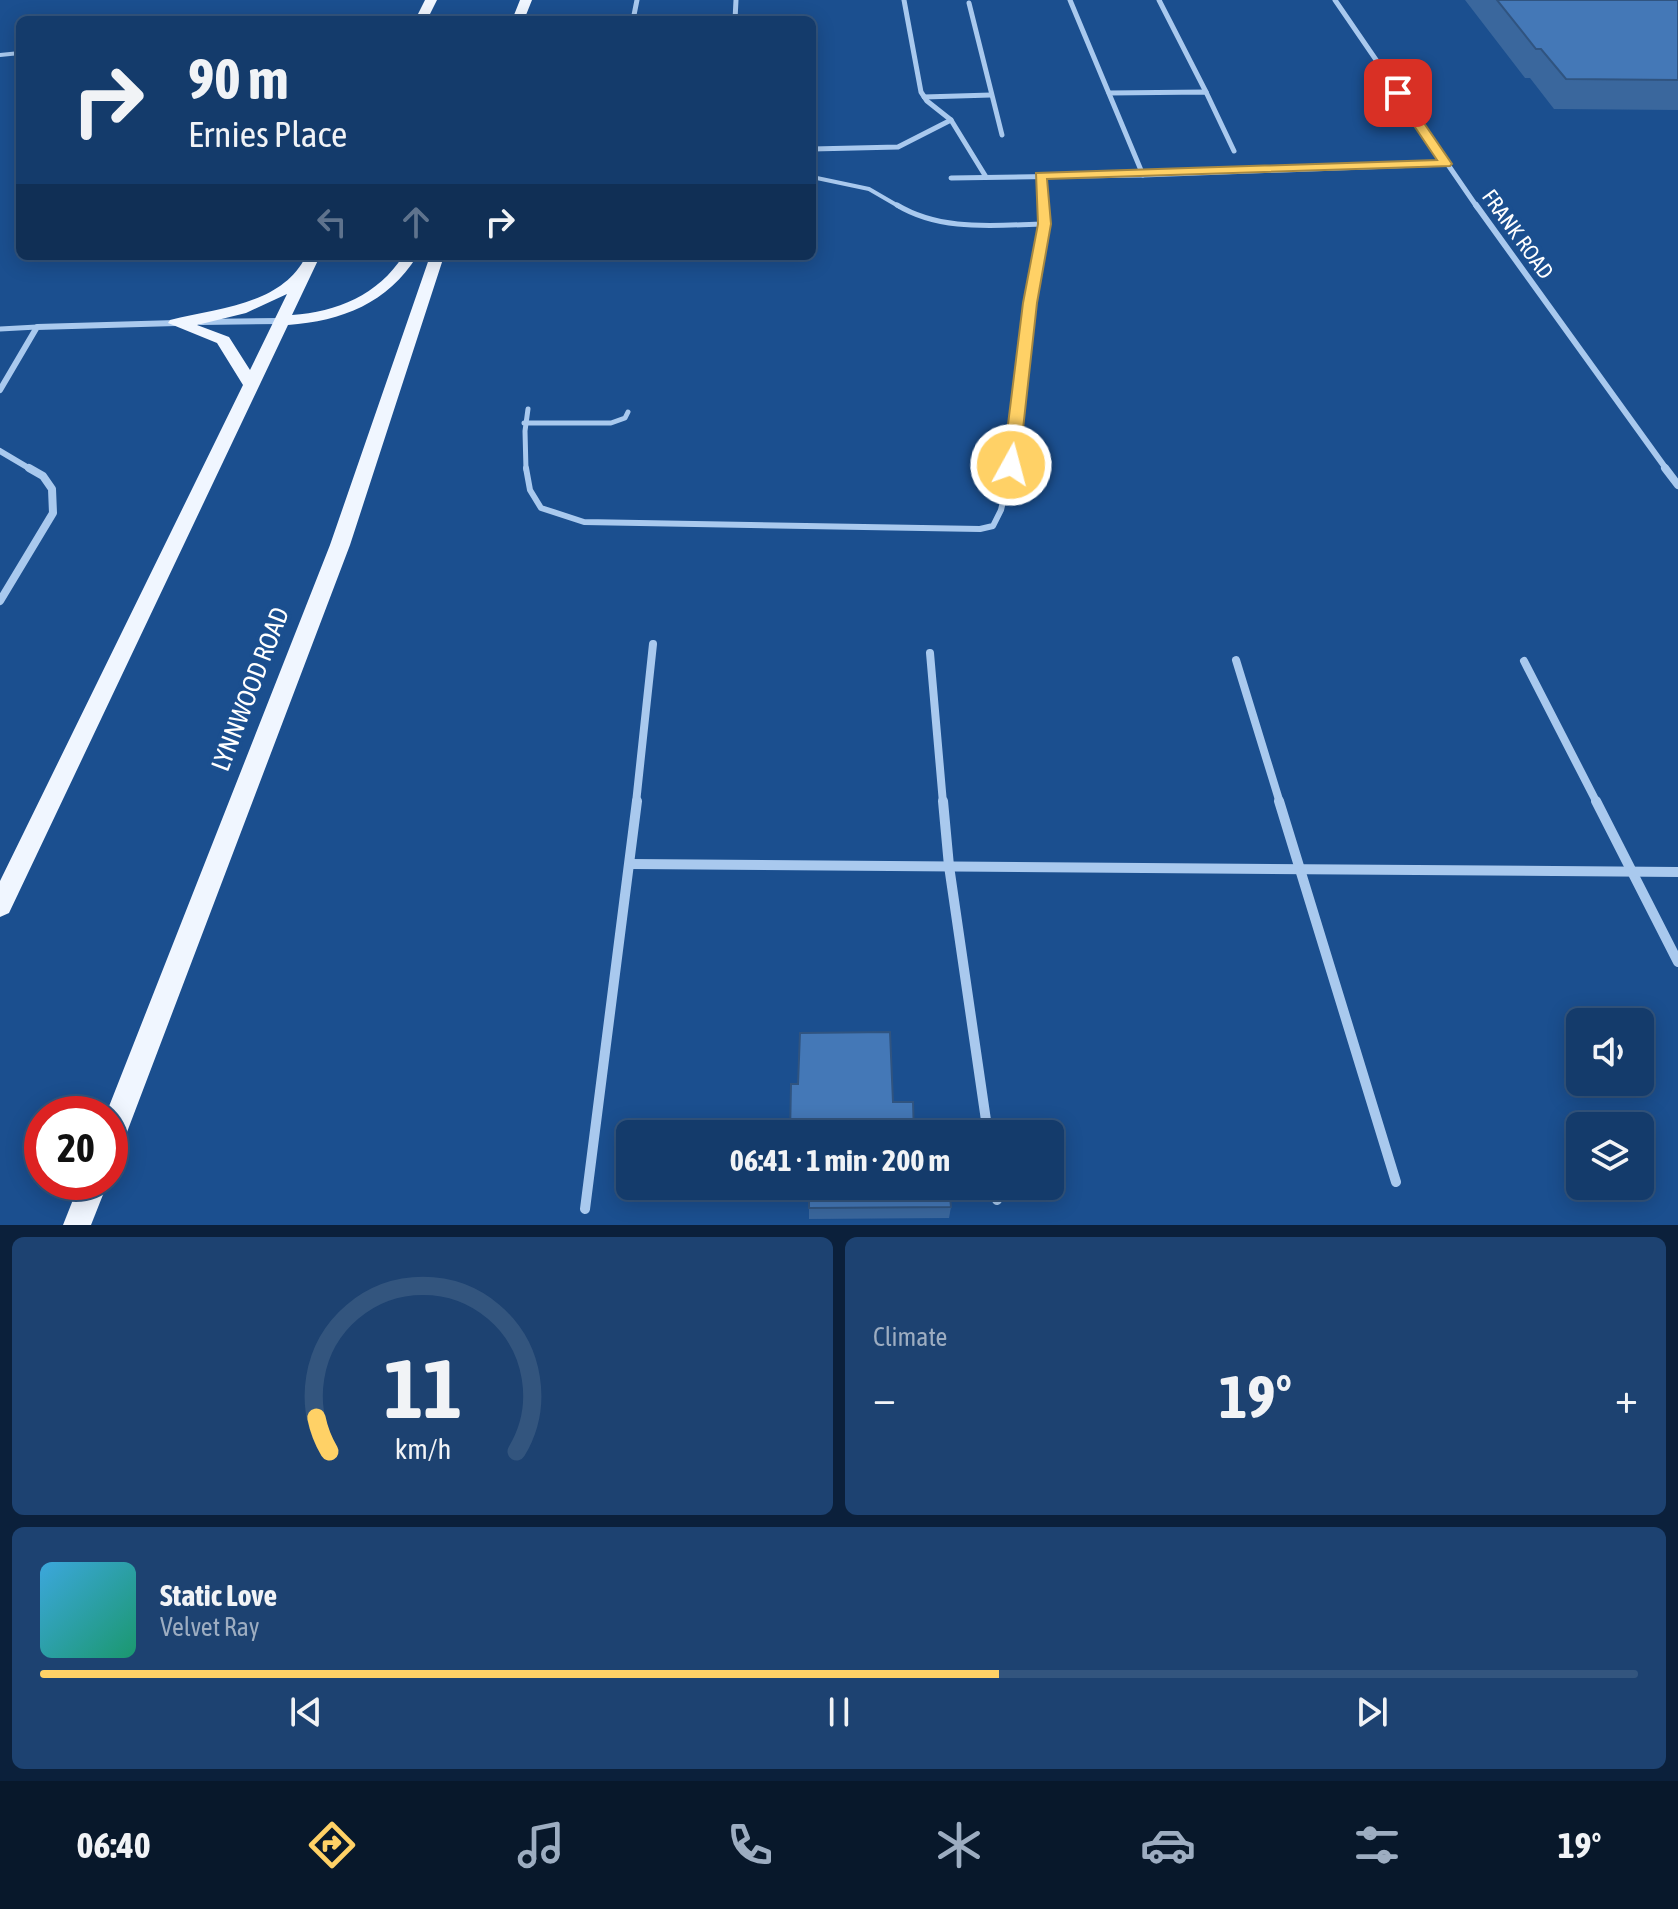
<!DOCTYPE html>
<meta charset="utf-8">
<style>
body{margin:0;font-family:"Asap Condensed",sans-serif;background:#1d4271;color:#f1f3f6;height:100vh;display:flex;flex-direction:column;font-size:30px;white-space:nowrap}
*{box-sizing:border-box;margin:0}
p{font-size:26px;color:#9dadc1}
.icon{flex:none;width:44px;height:44px;fill:none;stroke:currentColor;stroke-width:2;stroke-linecap:round;stroke-linejoin:round}
.map{position:relative;height:1225px;overflow:hidden}
.side{display:flex;flex-direction:column;gap:12px;padding:12px;background:#0b203b;flex:1}
.side>*{flex:none}
.banner{position:absolute;left:16px;top:16px;width:800px;height:244px;border-radius:12px;box-shadow:0 4px 20px #0003,0 0 0 2px #33557e;background:#143b6b;color:#f1f3f6;overflow:hidden}
.buttons{position:absolute;left:1566px;top:1008px;display:grid;gap:16px}
.buttons a{display:grid;place-items:center;width:88px;height:88px;border-radius:12px;background:#143b6b;box-shadow:0 4px 20px #0003,0 0 0 2px #33557e;font-size:40px}
.speed{position:absolute;left:24px;top:1096px;display:flex;gap:16px;font-size:40px;font-weight:700;text-align:center}
.speed>*{display:grid;place-content:center;width:104px;height:104px;border-radius:50%;background:#143b6b;box-shadow:0 4px 20px #0003,0 0 0 2px #33557e;line-height:1}
.speed .limit{border:12px solid #d22;background:#fff;color:#111}
.pin{position:absolute;display:grid;place-items:center;width:68px;height:68px;color:#fff;margin:-34px;border-radius:16px;box-shadow:0 4px 12px #0006}
.me{position:absolute;width:88px;margin:-44px;rotate:7deg;stroke-linejoin:round;filter:drop-shadow(0 0 6px #0008)}
.turn{display:flex;align-items:center;gap:28px;height:168px;padding:0 40px;font-size:36px}
.turn .icon{width:104px;height:104px;stroke-width:2.5}
.turn b{display:block;font-size:56px;line-height:68px}
.lanes{display:flex;align-items:center;height:76px;padding:0 40px;background:#0003;justify-content:center;gap:40px;direction:ltr}
.lanes .off{opacity:.35}
.big{font-size:60px;font-weight:700;line-height:1.1}
.side .card{flex:1;display:flex;flex-direction:column;justify-content:center;gap:12px;min-width:0;padding:0 28px;border-radius:12px;background:#1d4271}
.side .dial{align-items:center;gap:0}
.dial svg{height:208px;overflow:visible;fill:none;stroke:#33557e;stroke-width:7;stroke-linecap:round;text-anchor:middle}
.dial text{fill:#f1f3f6;stroke:none}
.song{display:flex;align-items:center;gap:24px}
.cover{width:96px;height:96px;border-radius:12px;background:linear-gradient(135deg,hsl(200 70% 55%),hsl(160 70% 35%))}
.played{height:8px;border-radius:4px;background:linear-gradient(90deg,#ffd166 60%,#33557e 60%)}
.keys{display:flex;justify-content:space-around;direction:ltr}
.heat{display:flex;justify-content:space-between;align-items:center;font-size:44px;direction:ltr}
.side .tiles{flex:1;display:grid;gap:12px;grid-template-columns:1fr 1fr}
.card:last-child{grid-column:span 2}
.trip{position:absolute;left:616px;top:1120px;width:448px;height:80px;border-radius:12px;background:#143b6b;box-shadow:0 4px 20px #0003,0 0 0 2px #33557e;font-weight:700;line-height:80px;text-align:center}
.menu{display:flex;height:128px;justify-content:space-around;align-items:center;background:#08182b;color:#9dadc1}
.menu .icon{width:56px;height:56px}
.menu .current{color:#ffd166}
.menu b{font-size:36px;color:#f1f3f6}
.map>svg:first-child{display:block}
</style>
<div class="map">
<svg width="1678" height="1225" viewBox="0 0 1678 1225">
<rect width="100%" height="100%" fill="#1b4f8f"/>
<g fill="none" stroke-linecap="round" stroke-linejoin="round">
<g stroke="#a9c9ee" stroke-width="4">
<path d="M0 55 20 53"/>
<path d="M1041 176 1044 207"/>
<path d="M812 177 869 189 900 207"/>
</g>
<g stroke="#a9c9ee" stroke-width="5">
<path d="M897 205C942 232 994 225 1045 224L1030 302 1011 470"/>
<path d="M1043 205 1045 224"/>
<path d="M0 329 37 327"/>
<path d="M524 423H611L625 418 628 412"/>
<path d="M526 470 525 431 528 409"/>
</g>
<path stroke="#a9c9ee" stroke-width="6" d="M526 468 530 490 541 508 584 522 980 529 993 526 1001 510 1011 468"/>
<g stroke="#a9c9ee" stroke-width="5">
<path d="M904 0 921 92 927 101 951 120 986 177"/>
<path d="M1070 0 1143 175"/>
<path d="M1159 0 1206 92"/>
<path d="M1335 0 1477 207"/>
<path d="M969 3 1002 135"/>
<path d="M633 20 637 0"/>
<path d="M735 20 736 0"/>
<path d="M1109 93 1206 92 1234 151"/>
<path d="M924 97 991 95"/>
<path d="M812 149 898 147 951 120"/>
<path d="M951 178 1143 175 1446 164"/>
</g>
<g stroke="#a9c9ee" stroke-width="6">
<path d="M1476 205 1667 470"/>
<path d="M201 322 281 321"/>
<path d="M0 390 37 327 176 323"/>
<path d="M0 451 32 470"/>
</g>
<g stroke="#a9c9ee" stroke-width="8">
<path d="M1665 468 1678 485"/>
<path d="M0 601 53 513 52 489 43 476 29 468"/>
<path d="M930 653 943 803"/>
<path d="M1236 660 1280 803"/>
<path d="M1524 661 1597 803"/>
<path d="M636 803 653 644"/>
</g>
<g stroke="#a9c9ee" stroke-width="10">
<path d="M943 801 949 866 988 1134"/>
<path d="M1279 801 1396 1182"/>
<path d="M1596 801 1678 962"/>
<path d="M630 864 1678 872"/>
<path d="M995 1186 997 1200"/>
<path d="M585 1209 637 801"/>
</g>
<g fill="#f0f6ff" fill-rule="evenodd">
<path d="M425 0H437L427 20H415Z"/>
<path d="M520 0H532L524 20H512Z"/>
<path d="M306 256H320L292 315C337 312 378 295 403 256H417C388 303 342 321 288 325L9 913 0 917V881L243 385 217 343 168 323 170 320C218 308 282 305 306 256ZM287 294 250 370 229 337 197 325 246 313Z"/>
<path d="M430 256H444L350 545 124 1140 120 1150 110 1154V1114H106L330 545Z"/>
<path d="M80 1182H108L91 1225H63Z"/>
</g>
</g>
<g fill="#3a679d">
<path d="M1465 0H1678V110L1554 109 1530 78H1525Z"/>
<path d="M951 1207 949 1218 809 1219V1208Z"/>
</g>
<g fill="#4478b7" stroke="#305480" stroke-width="2">
<path d="M1497 0H1678V80L1566 79 1541 49H1536Z"/>
<path d="M890 1032 893 1102H913L914 1134H790L791 1084H798L800 1033Z"/>
<path d="M809 1186H949L951 1207 809 1208Z"/>
</g>
<path fill="#ffd166" stroke="#a68842" stroke-width="2" d="M1394 91H1402L1452 164 1450 166 1047 179 1051 224 1037 303 1019 465 1011 470 1005 469 1003 465 1023 303 1038 224 1036 173 1437 160 1392 93Z"/>
<g text-anchor="middle" stroke-width="8" stroke-linejoin="round" paint-order="stroke">
<g font-size="22" fill="#fff" stroke="#1b4f8f">
<text transform="translate(1518 234) rotate(54)" y="8">FRANK ROAD</text>
</g>
<g font-size="26" fill="#fff" stroke="#1b4f8f">
<text transform="translate(250 689) rotate(-69)" y="9">LYNNWOOD ROAD</text>
</g>
</g>
</svg>
<div class="buttons">
<a><svg class="icon" aria-label="sound" viewBox="0 0 24 24"><path d="M4 9h4l5-4v14l-5-4H4zM17 9q2 3 0 6"/></svg></a>
<a><svg class="icon" aria-label="layers" viewBox="0 0 24 24"><path d="M12 4l9 5-9 5-9-5zM3 14l9 5 9-5"/></svg></a>
</div>
<div class="speed"><div class="limit">20</div></div>
<div class="pin" style="left:1398px;top:93px;background:#d93025"><svg class="icon" aria-label="arrive" viewBox="0 0 24 24"><path d="M6 21V4h12l-3 4 3 4H6"/></svg></div>
<svg class="me" style="left:1011px;top:465px" viewBox="-20 -20 40 40"><circle r="17" fill="#ffd166" stroke="#fff" stroke-width="3"/><path d="M0-11L8 9 0 5-8 9z" fill="#fff"/></svg>
<div class="trip">06:41 · 1 min · 200 m</div>
<div class="banner">
<div class="turn"><svg class="icon" aria-label="right" viewBox="0 0 24 24"><path d="M7 20v-9h11M14 6l5 5-5 5"/></svg><div><b>90 m</b>Ernies Place</div></div>
<div class="lanes"><svg class="icon off" aria-label="left" viewBox="0 0 24 24"><path d="M17 20v-9H6M10 6l-5 5 5 5"/></svg><svg class="icon off" aria-label="ahead" viewBox="0 0 24 24"><path d="M12 20V5M6 11l6-6 6 6"/></svg><svg class="icon" aria-label="right" viewBox="0 0 24 24"><path d="M7 20v-9h11M14 6l5 5-5 5"/></svg></div>
</div>
</div>
<section class="side">
<div class="tiles">
<div class="card dial"><svg viewBox="0 0 100 80">
<path d="M14 69A42 42 0 1 1 86 69"/>
<path d="M14 69A42 42 0 0 1 9 56" stroke="#ffd166"/>
<text x="50" y="56" font-size="32" font-weight="700">11</text>
<text x="50" y="72" font-size="11">km/h</text>
</svg></div>
<div class="card"><p>Climate</p>
<div class="heat"><a>−</a><b class="big">19°</b><a>+</a></div>
</div>
<div class="card">
<div class="song"><i class="cover"></i><div><b>Static Love</b><p>Velvet Ray</p></div></div>
<div class="played"></div>
<div class="keys"><svg class="icon" aria-label="previous" viewBox="0 0 24 24"><path d="M18 5L8 12l10 7zM5 5v14"/></svg><svg class="icon" aria-label="pause" viewBox="0 0 24 24"><path d="M8 5v14M16 5v14"/></svg><svg class="icon" aria-label="next" viewBox="0 0 24 24"><path d="M6 5l10 7-10 7zM19 5v14"/></svg></div>
</div>
</div>
</section>
<nav class="menu">
<b>06:40</b>
<svg class="icon current" aria-label="directions" viewBox="0 0 24 24"><path d="M12 3l9 9-9 9-9-9zM9 14v-3h6M13 9l2 2-2 2"/></svg>
<svg class="icon" aria-label="music" viewBox="0 0 24 24"><path d="M9 18V5l10-2v13"/><circle cx="6" cy="18" r="3"/><circle cx="16" cy="16" r="3"/></svg>
<svg class="icon" aria-label="phone" viewBox="0 0 24 24"><path d="M5 4h4l2 5-3 2q2 4 5 5l2-3 5 2v4C11 20 4 13 5 4z"/></svg>
<svg class="icon" aria-label="climate" viewBox="0 0 24 24"><path d="M12 3v18M4 7l16 10M4 17L20 7"/></svg>
<svg class="icon" aria-label="car" viewBox="0 0 24 24"><path d="M5 17H2v-5l4-1 3-4h7l3 4 3 1v5h-3M9 17h6M6 11h13"/><circle cx="7" cy="17" r="2"/><circle cx="17" cy="17" r="2"/></svg>
<svg class="icon" aria-label="filters" viewBox="0 0 24 24"><path d="M4 7h16M4 17h16"/><circle cx="9" cy="7" r="2"/><circle cx="15" cy="17" r="2"/></svg>
<b>19°</b>
</nav>
